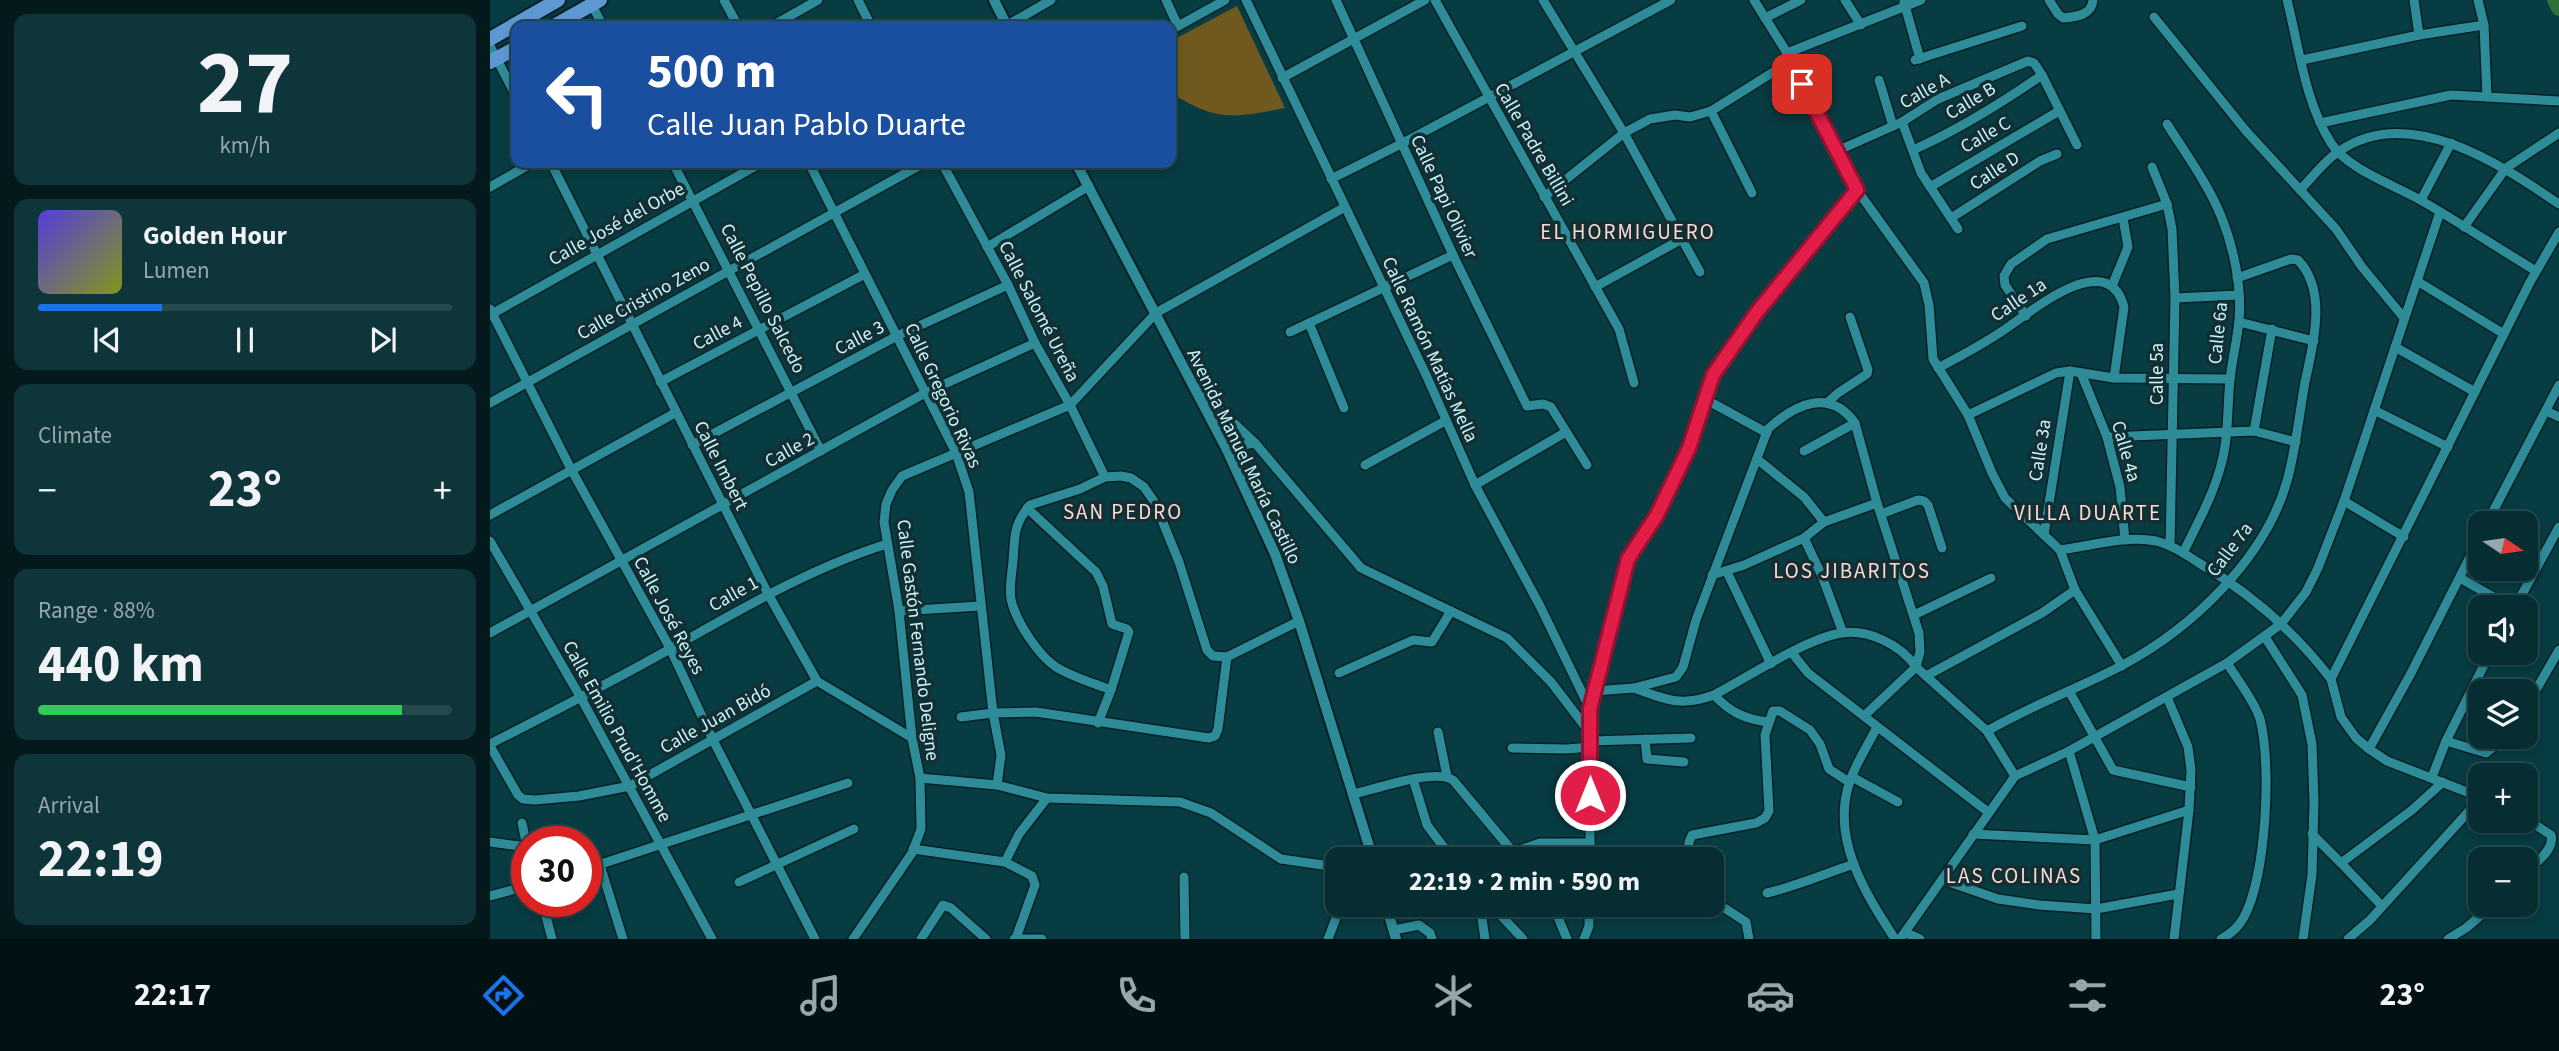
<!DOCTYPE html>
<meta charset="utf-8">
<style>
body{margin:0;font-family:"Source Sans 3",sans-serif;background:#0e353a;color:#f1f3f6;height:100vh;display:flex;flex-direction:column;font-size:26px;white-space:nowrap}
*{box-sizing:border-box;margin:0}
p{font-size:23px;color:#97a8ac}
.icon{flex:none;width:38px;height:38px;fill:none;stroke:currentColor;stroke-width:2;stroke-linecap:round;stroke-linejoin:round}
.map{position:relative;flex:1;overflow:hidden}
.drawer{display:flex;flex-direction:column;gap:14px;padding:14px;background:#03191c;width:490px}
.drawer>*{flex:none}
.banner{position:absolute;left:21px;top:21px;width:665px;height:147px;border-radius:14px;box-shadow:0 4px 10px #0003,0 0 0 2px #26494d;background:#1a4fa0;color:#fff;overflow:hidden}
.needle{width:46px;rotate:103deg}
.controls{position:absolute;left:1978px;top:511px;display:grid;gap:14px}
.controls a{display:grid;place-items:center;width:70px;height:70px;border-radius:14px;background:#052d32;box-shadow:0 4px 10px #0003,0 0 0 2px #26494d;font-size:35px}
.speed{position:absolute;left:21px;top:826px;display:flex;gap:14px;font-size:35px;font-weight:700;text-align:center}
.speed>*{display:grid;place-content:center;width:91px;height:91px;border-radius:50%;background:#052d32;box-shadow:0 4px 10px #0003,0 0 0 2px #26494d;line-height:1}
.speed .limit{border:10px solid #d22;background:#fff;color:#111}
.pin{position:absolute;display:grid;place-items:center;width:60px;height:60px;color:#fff;margin:-30px;border-radius:14px;box-shadow:0 4px 10px #0006}
.me{position:absolute;width:77px;margin:-38px;rotate:0deg;stroke-linejoin:round;filter:drop-shadow(0 0 5px #0008)}
.turn{display:flex;align-items:center;gap:24px;height:147px;padding:0 21px;font-size:32px}
.turn .icon{width:91px;height:91px;stroke-width:2.5}
.turn b{display:block;font-size:49px;line-height:60px}
.big{font-size:52px;font-weight:700;line-height:1.1}
.drawer .tile{flex:1;display:flex;flex-direction:column;justify-content:center;gap:10px;min-width:0;padding:0 24px;border-radius:14px;background:#0e353a}
.drawer .dial{align-items:center;gap:0}
.dial b{font-size:91px;line-height:1}
.song{display:flex;align-items:center;gap:21px}
.cover{width:84px;height:84px;border-radius:10px;background:linear-gradient(135deg,hsl(250 70% 55%),hsl(70 70% 35%))}
.played{height:7px;border-radius:4px;background:linear-gradient(90deg,#1a73e8 30%,#26494d 30%)}
.keys{display:flex;justify-content:space-around;direction:ltr}
.heat{display:flex;justify-content:space-between;align-items:center;font-size:38px;direction:ltr}
.charge{height:10px;border-radius:5px;background:linear-gradient(90deg,#34c759 88%,#26494d 0)}
.trip{position:absolute;left:835px;top:847px;width:399px;height:70px;border-radius:14px;background:#052d32;box-shadow:0 4px 10px #0003,0 0 0 2px #26494d;font-weight:700;line-height:70px;text-align:center}
.tab-bar{display:flex;height:112px;justify-content:space-around;align-items:center;background:#021214;color:#97a8ac}
.tab-bar .icon{width:49px;height:49px}
.tab-bar .selected{color:#1a73e8}
.tab-bar b{font-size:32px;color:#f1f3f6}
main{display:flex;flex:1;min-height:0}
.map>svg:first-child{display:block}
</style>
<main>
<section class="drawer">
<div class="tile dial"><b>27</b><p>km/h</p></div>
<div class="tile">
<div class="song"><i class="cover"></i><div><b>Golden Hour</b><p>Lumen</p></div></div>
<div class="played"></div>
<div class="keys"><svg class="icon" aria-label="previous" viewBox="0 0 24 24"><path d="M18 5L8 12l10 7zM5 5v14"/></svg><svg class="icon" aria-label="pause" viewBox="0 0 24 24"><path d="M8 5v14M16 5v14"/></svg><svg class="icon" aria-label="next" viewBox="0 0 24 24"><path d="M6 5l10 7-10 7zM19 5v14"/></svg></div>
</div>
<div class="tile"><p>Climate</p>
<div class="heat"><a>−</a><b class="big">23°</b><a>+</a></div>
</div>
<div class="tile"><p>Range · 88%</p><b class="big">440 km</b><div class="charge"></div></div>
<div class="tile"><p>Arrival</p><b class="big">22:19</b></div>
</section>
<div class="map">
<svg width="2069" height="939" viewBox="0 0 2069 939">
<rect width="100%" height="100%" fill="#073c42"/>
<path fill="#70591e" d="M747 6 795 108C744 118 727 122 681 93V41Z"/>
<g fill="none" stroke-linecap="round" stroke-linejoin="round">
<path stroke="#316f39" stroke-width="16" d="M2065 0 2069 8"/>
<defs>
<g id="minor">
<path d="M234 0 248 26"/>
<path d="M368 0 381 26"/>
<path d="M676 0 688 26"/>
<path d="M756 0 937 377 985 485 1050 606 1100 709"/>
<path d="M846 0 963 255 1037 406 1053 404 1061 407 1097 465"/>
<path d="M945 0 1129 329 1144 383"/>
<path d="M1053 0 1134 133 1210 272"/>
<path d="M1264 0 1297 53 1367 190 1434 283 1439 305 1443 359 1478 415 1502 473 1515 498 1570 550C1601 546 1635 535 1666 541 1682 545 1695 554 1709 563 1760 593 1805 632 1841 679"/>
<path d="M1355 0 1371 25"/>
<path d="M1559 0 1568 14 1573 18C1586 17 1602 15 1603 0"/>
<path d="M1797 0C1809 47 1815 102 1841 143 1858 170 1905 185 1932 201 1970 223 2008 248 2046 271"/>
<path d="M1924 0 1929 35"/>
<path d="M1988 0 1994 25 1997 97"/>
<path d="M1414 2 1430 59"/>
<path d="M102 5 113 26"/>
<path d="M1664 17 1756 131 1846 229 1872 267 1914 318"/>
<path d="M1275 18 1311 0"/>
<path d="M282 26 328 0"/>
<path d="M516 26 561 0"/>
<path d="M681 30 735 0"/>
<path d="M0 46 26 96"/>
<path d="M1297 53 1431 0"/>
<path d="M1425 60 1532 26"/>
<path d="M1812 60 1929 35 1994 25"/>
<path d="M792 78 935 0"/>
<path d="M1389 80 1403 126"/>
<path d="M1221 111 1262 193"/>
<path d="M1412 122 1431 173 1468 229"/>
<path d="M1830 123 1961 95 2069 101"/>
<path d="M1677 124C1696 154 1718 184 1731 216 1744 248 1752 288 1749 321 1747 341 1742 360 1740 380 1737 408 1739 437 1731 465 1723 496 1707 524 1693 553"/>
<path d="M1423 150C1470 129 1510 104 1552 75"/>
<path d="M1347 151 1412 122 1448 99 1538 61 1544 63 1552 75 1587 145"/>
<path d="M61 163 278 594 327 681 422 738"/>
<path d="M183 163 331 451"/>
<path d="M319 163 466 453 479 492 503 713 511 755 507 785"/>
<path d="M452 163 518 285 545 343 580 405 615 477"/>
<path d="M841 179 911 144 1181 0"/>
<path d="M0 187 42 163"/>
<path d="M1440 187 1569 111"/>
<path d="M1810 190C1822 178 1834 161 1848 152 1918 102 2010 164 2069 204"/>
<path d="M1054 197 1134 133 1160 119 1185 115 1200 117 1221 111 1301 61"/>
<path d="M1931 200 1961 143"/>
<path d="M1677 204 1682 229 1685 298 1680 545"/>
<path d="M1461 218 1550 161 1567 154"/>
<path d="M1974 227 2016 168 2069 133"/>
<path d="M497 247 599 186"/>
<path d="M1927 281 2014 334"/>
<path d="M1622 286 1638 247 1633 218"/>
<path d="M1105 287 1192 239"/>
<path d="M1685 298 1749 295"/>
<path d="M0 309 82 471 180 648 223 740 325 939"/>
<path d="M0 315 271 163"/>
<path d="M1536 316 1515 285 1514 276 1521 264 1557 239 1677 204 1662 167"/>
<path d="M1749 322 1824 341"/>
<path d="M819 323 854 408"/>
<path d="M800 332 963 255"/>
<path d="M1905 347 1985 392"/>
<path d="M1448 368C1471 356 1493 344 1514 330 1540 313 1618 245 1634 307L1624 378"/>
<path d="M1591 373 1617 437 1630 487 1635 540"/>
<path d="M170 382 375 274"/>
<path d="M708 389 765 443"/>
<path d="M1215 399 1277 433"/>
<path d="M0 403 434 163"/>
<path d="M1337 403 1348 393 1377 374 1378 370 1360 317"/>
<path d="M1884 410 1958 447"/>
<path d="M2056 411 2069 417"/>
<path d="M1478 415 1566 373 1580 371 1624 378 1740 379"/>
<path d="M1764 431 1782 329"/>
<path d="M1617 437 1764 431 1806 442"/>
<path d="M202 445 407 336 518 285"/>
<path d="M736 448 765 443 871 568 1017 638 1061 682 1100 733"/>
<path d="M1314 451 1365 423"/>
<path d="M1267 459 1314 497 1334 522"/>
<path d="M875 465 955 421"/>
<path d="M985 485 1076 432"/>
<path d="M1854 501 1914 537"/>
<path d="M537 508 606 572 613 586 622 624 637 629 639 632 621 690 608 723"/>
<path d="M1391 514 1428 500 1434 501 1438 505 1452 548"/>
<path d="M0 515 185 413"/>
<path d="M1997 523 2069 385"/>
<path d="M1554 535 1580 371"/>
<path d="M1314 538 1332 576 1353 633"/>
<path d="M0 541 91 698 222 939"/>
<path d="M1570 550 1585 590 1632 666"/>
<path d="M1237 572 1281 664"/>
<path d="M1222 575 1254 565 1314 538 1334 522 1387 503"/>
<path d="M1970 578 2021 607"/>
<path d="M2025 607 2069 527"/>
<path d="M409 611 490 606"/>
<path d="M1424 615 1501 578"/>
<path d="M0 633 437 392 545 343"/>
<path d="M1775 637 1812 695 1822 744 1824 802 1822 875 1813 939"/>
<path d="M1302 653 1318 673 1498 812"/>
<path d="M849 673 923 640 942 642 961 611"/>
<path d="M1436 676 1552 613 1585 590"/>
<path d="M1144 688C1176 700 1191 707 1224 695 1258 677 1315 639 1351 633 1379 629 1411 645 1426 667L1497 731 1525 776"/>
<path d="M621 690C603 683 582 677 566 667 548 655 525 620 521 599 519 587 522 573 523 561 525 536 523 525 540 505L590 489 615 477 631 476 641 478 654 487 665 503 689 562 717 650 723 656 737 657"/>
<path d="M1104 691 1144 688 1186 677 1193 667 1206 620 1278 429C1304 405 1339 387 1365 423L1387 503 1429 633 1430 652 1426 667 1374 716"/>
<path d="M1579 691 1623 770 1701 787"/>
<path d="M1224 695C1240 712 1254 719 1278 722"/>
<path d="M1677 697 1698 747 1701 770 1699 810 1684 939"/>
<path d="M2035 709 2069 650"/>
<path d="M471 717 503 713 546 712 719 738 725 736 728 729 737 657 809 621"/>
<path d="M1387 727C1378 745 1366 763 1360 781 1340 838 1375 893 1405 939"/>
<path d="M1497 731C1540 706 1587 689 1631 666 1701 629 1775 559 1797 481 1806 449 1809 415 1815 382 1823 345 1838 291 1808 260L1801 259 1747 278"/>
<path d="M948 732 957 776"/>
<path d="M1155 739 1157 759 1194 762"/>
<path d="M1100 741 1201 738"/>
<path d="M1956 741 1996 753 2015 737"/>
<path d="M0 744C61 713 121 682 180 649 250 610 320 568 397 544"/>
<path d="M0 746 28 795 33 799 45 800 89 796 140 786 327 681"/>
<path d="M1022 748 1077 749 1100 747"/>
<path d="M1879 749 1920 675 1990 537"/>
<path d="M1579 751 1605 840 1606 939"/>
<path d="M1362 777 1408 802"/>
<path d="M1942 777 1956 741 2000 653"/>
<path d="M430 778 507 785 557 798 690 802 721 813 791 859 847 867"/>
<path d="M923 779 937 825 958 853"/>
<path d="M864 794C886 789 944 768 963 780L1029 859"/>
<path d="M1990 797 1897 761 1879 749 1866 738 1851 717 1841 679 2040 282 2069 232"/>
<path d="M2035 818 2061 835C2065 850 2045 863 2035 873"/>
<path d="M32 823 37 847"/>
<path d="M1483 834 1605 840 1699 810"/>
<path d="M1822 834 1851 863 1922 810 1953 782"/>
<path d="M0 842 37 847"/>
<path d="M423 849 515 862 542 876 545 885 526 938"/>
<path d="M1024 852 1050 843H1100"/>
<path d="M1100 852 1199 859"/>
<path d="M933 859 958 853 964 859"/>
<path d="M1100 859V709L1138 559 1167 515 1200 448 1223 375 1267 312 1367 190"/>
<path d="M1198 859 1199 842 1202 835 1266 823 1275 818 1279 811 1275 735 1283 711H1290L1320 730 1330 744 1339 769 1359 782"/>
<path d="M515 862 529 834 557 798"/>
<path d="M1851 863 1891 905"/>
<path d="M110 865 133 939"/>
<path d="M96 869 358 783"/>
<path d="M694 877 695 939"/>
<path d="M1453 880 1508 899 1549 905 1606 909 1688 894"/>
<path d="M249 882 364 829"/>
<path d="M1277 893C1307 886 1334 874 1364 864"/>
<path d="M0 896 37 886"/>
<path d="M1222 900 1256 922 1259 939"/>
<path d="M52 901 62 939"/>
<path d="M990 905 995 939"/>
<path d="M1001 905 1033 939"/>
<path d="M1063 905 1077 939"/>
<path d="M904 930 929 925 940 933 942 939"/>
<path d="M1416 933 1430 939"/>
<path d="M363 939 422 853 431 829 430 778 422 738 409 611 394 522 396 504 402 490 412 476 580 405 666 313 855 207"/>
<path d="M431 939 453 905 461 908 496 939"/>
<path d="M524 939H552"/>
<path d="M838 939 846 918 847 902"/>
<path d="M1094 939 1099 926V905"/>
<path d="M1410 939 1525 776 1579 751 1737 663 1791 624 1816 592 1828 568 1854 501 1950 212"/>
<path d="M1731 939C1741 934 1748 928 1754 917 1776 876 1782 765 1770 719 1765 702 1747 679 1737 663"/>
<path d="M1858 939 1880 920 1990 799"/>
<path d="M1958 939 1976 928 2003 905"/>
</g>
<g id="tertiary">
<path d="M504 0 517 26"/>
<path d="M586 163 736 448 785 554 809 621 883 859"/>
<path d="M896 905 906 939"/>
</g>
<g id="primary">
<path d="M64 26 110 0"/>
<path d="M0 39 68 0"/>
<path d="M0 62 26 48"/>
</g>
</defs>
<use href="#minor" stroke="#032124" stroke-width="12"/>
<use href="#tertiary" stroke="#032124" stroke-width="14"/>
<use href="#primary" stroke="#032124" stroke-width="18"/>
<use href="#minor" stroke="#2d8c98" stroke-width="9"/>
<use href="#tertiary" stroke="#2d8c98" stroke-width="10"/>
<use href="#primary" stroke="#5d98d2" stroke-width="14"/>
</g>
<g fill="none" stroke-linecap="round" stroke-linejoin="round">
<defs>
<path id="route" d="M1100 795V709L1138 559 1167 515 1199 448 1223 375 1267 312 1367 190 1312 84"/>
</defs>
<use href="#route" stroke="#92132f" stroke-width="18"/>
<use href="#route" stroke="#e11d48" stroke-width="12"/>
</g>
<g text-anchor="middle" stroke-width="7" stroke-linejoin="round" paint-order="stroke">
<g font-size="19" fill="#caf4fa" stroke="#132f33">
<text transform="translate(1434 90) rotate(-29)" y="7">Calle A</text>
<text transform="translate(1480 100) rotate(-31)" y="7">Calle B</text>
<text transform="translate(1495 134) rotate(-30)" y="7">Calle C</text>
<text transform="translate(1045 144) rotate(60)" y="7">Calle Padre Billini</text>
<text transform="translate(1504 170) rotate(-33)" y="7">Calle D</text>
<text transform="translate(955 196) rotate(65)" y="7">Calle Papi Olivier</text>
<text transform="translate(126 223) rotate(-29)" y="7">Calle José del Orbe</text>
<text transform="translate(153 298) rotate(-29)" y="7">Calle Cristino Zeno</text>
<text transform="translate(274 298) rotate(63)" y="7">Calle Pepillo Salcedo</text>
<text transform="translate(1528 299) rotate(-34)" y="7">Calle 1a</text>
<text transform="translate(550 311) rotate(63)" y="7">Calle Salomé Ureña</text>
<text transform="translate(227 332) rotate(-28)" y="7">Calle 4</text>
<text transform="translate(1727 333) rotate(-84)" y="7">Calle 6a</text>
<text transform="translate(369 337) rotate(-28)" y="7">Calle 3</text>
<text transform="translate(941 349) rotate(65)" y="7">Calle Ramón Matías Mella</text>
<text transform="translate(1666 374) rotate(-90)" y="7">Calle 5a</text>
<text transform="translate(454 395) rotate(65)" y="7">Calle Gregorio Rivas</text>
<text transform="translate(299 449) rotate(-29)" y="7">Calle 2</text>
<text transform="translate(1549 450) rotate(-81)" y="7">Calle 3a</text>
<text transform="translate(1637 451) rotate(74)" y="7">Calle 4a</text>
<text transform="translate(755 456) rotate(64)" y="7">Avenida Manuel María Castillo</text>
<text transform="translate(232 465) rotate(63)" y="7">Calle Imbert</text>
<text transform="translate(1739 549) rotate(-53)" y="7">Calle 7a</text>
<text transform="translate(243 593) rotate(-29)" y="7">Calle 1</text>
<text transform="translate(180 615) rotate(62)" y="7">Calle José Reyes</text>
<text transform="translate(429 640) rotate(83)" y="7">Calle Gastón Fernando Deligne</text>
<text transform="translate(225 718) rotate(-29)" y="7">Calle Juan Bidó</text>
<text transform="translate(128 731) rotate(61)" y="7">Calle Emilio Prud'Homme</text>
</g>
<g font-size="21" letter-spacing="2" fill="#fddad5" stroke="#132f33">
<text x="1138" y="239">EL HORMIGUERO</text>
<text x="633" y="519">SAN PEDRO</text>
<text x="1598" y="520">VILLA DUARTE</text>
<text x="1362" y="578">LOS JIBARITOS</text>
<text x="1524" y="883">LAS COLINAS</text>
</g>
</g>
</svg>
<div class="controls">
<a><svg class="needle" viewBox="-14 -14 28 28"><path d="M0-13l5 13h-10z" fill="#e53935"/><path d="M0 13l5-13h-10z" fill="#97a8ac"/></svg></a>
<a><svg class="icon" aria-label="sound" viewBox="0 0 24 24"><path d="M4 9h4l5-4v14l-5-4H4zM17 9q2 3 0 6"/></svg></a>
<a><svg class="icon" aria-label="layers" viewBox="0 0 24 24"><path d="M12 4l9 5-9 5-9-5zM3 14l9 5 9-5"/></svg></a>
<a>+</a>
<a>−</a>
</div>
<div class="speed"><div class="limit">30</div></div>
<div class="pin" style="left:1312px;top:84px;background:#d93025"><svg class="icon" aria-label="arrive" viewBox="0 0 24 24"><path d="M6 21V4h12l-3 4 3 4H6"/></svg></div>
<svg class="me" style="left:1100px;top:795px" viewBox="-20 -20 40 40"><circle r="17" fill="#e11d48" stroke="#fff" stroke-width="3"/><path d="M0-11L8 9 0 5-8 9z" fill="#fff"/></svg>
<div class="trip">22:19 · 2 min · 590 m</div>
<div class="banner">
<div class="turn"><svg class="icon" aria-label="left" viewBox="0 0 24 24"><path d="M17 20v-9H6M10 6l-5 5 5 5"/></svg><div><b>500 m</b>Calle Juan Pablo Duarte</div></div>
</div>
</div>
</main>
<nav class="tab-bar">
<b>22:17</b>
<svg class="icon selected" aria-label="directions" viewBox="0 0 24 24"><path d="M12 3l9 9-9 9-9-9zM9 14v-3h6M13 9l2 2-2 2"/></svg>
<svg class="icon" aria-label="music" viewBox="0 0 24 24"><path d="M9 18V5l10-2v13"/><circle cx="6" cy="18" r="3"/><circle cx="16" cy="16" r="3"/></svg>
<svg class="icon" aria-label="phone" viewBox="0 0 24 24"><path d="M5 4h4l2 5-3 2q2 4 5 5l2-3 5 2v4C11 20 4 13 5 4z"/></svg>
<svg class="icon" aria-label="climate" viewBox="0 0 24 24"><path d="M12 3v18M4 7l16 10M4 17L20 7"/></svg>
<svg class="icon" aria-label="car" viewBox="0 0 24 24"><path d="M5 17H2v-5l4-1 3-4h7l3 4 3 1v5h-3M9 17h6M6 11h13"/><circle cx="7" cy="17" r="2"/><circle cx="17" cy="17" r="2"/></svg>
<svg class="icon" aria-label="filters" viewBox="0 0 24 24"><path d="M4 7h16M4 17h16"/><circle cx="9" cy="7" r="2"/><circle cx="15" cy="17" r="2"/></svg>
<b>23°</b>
</nav>
